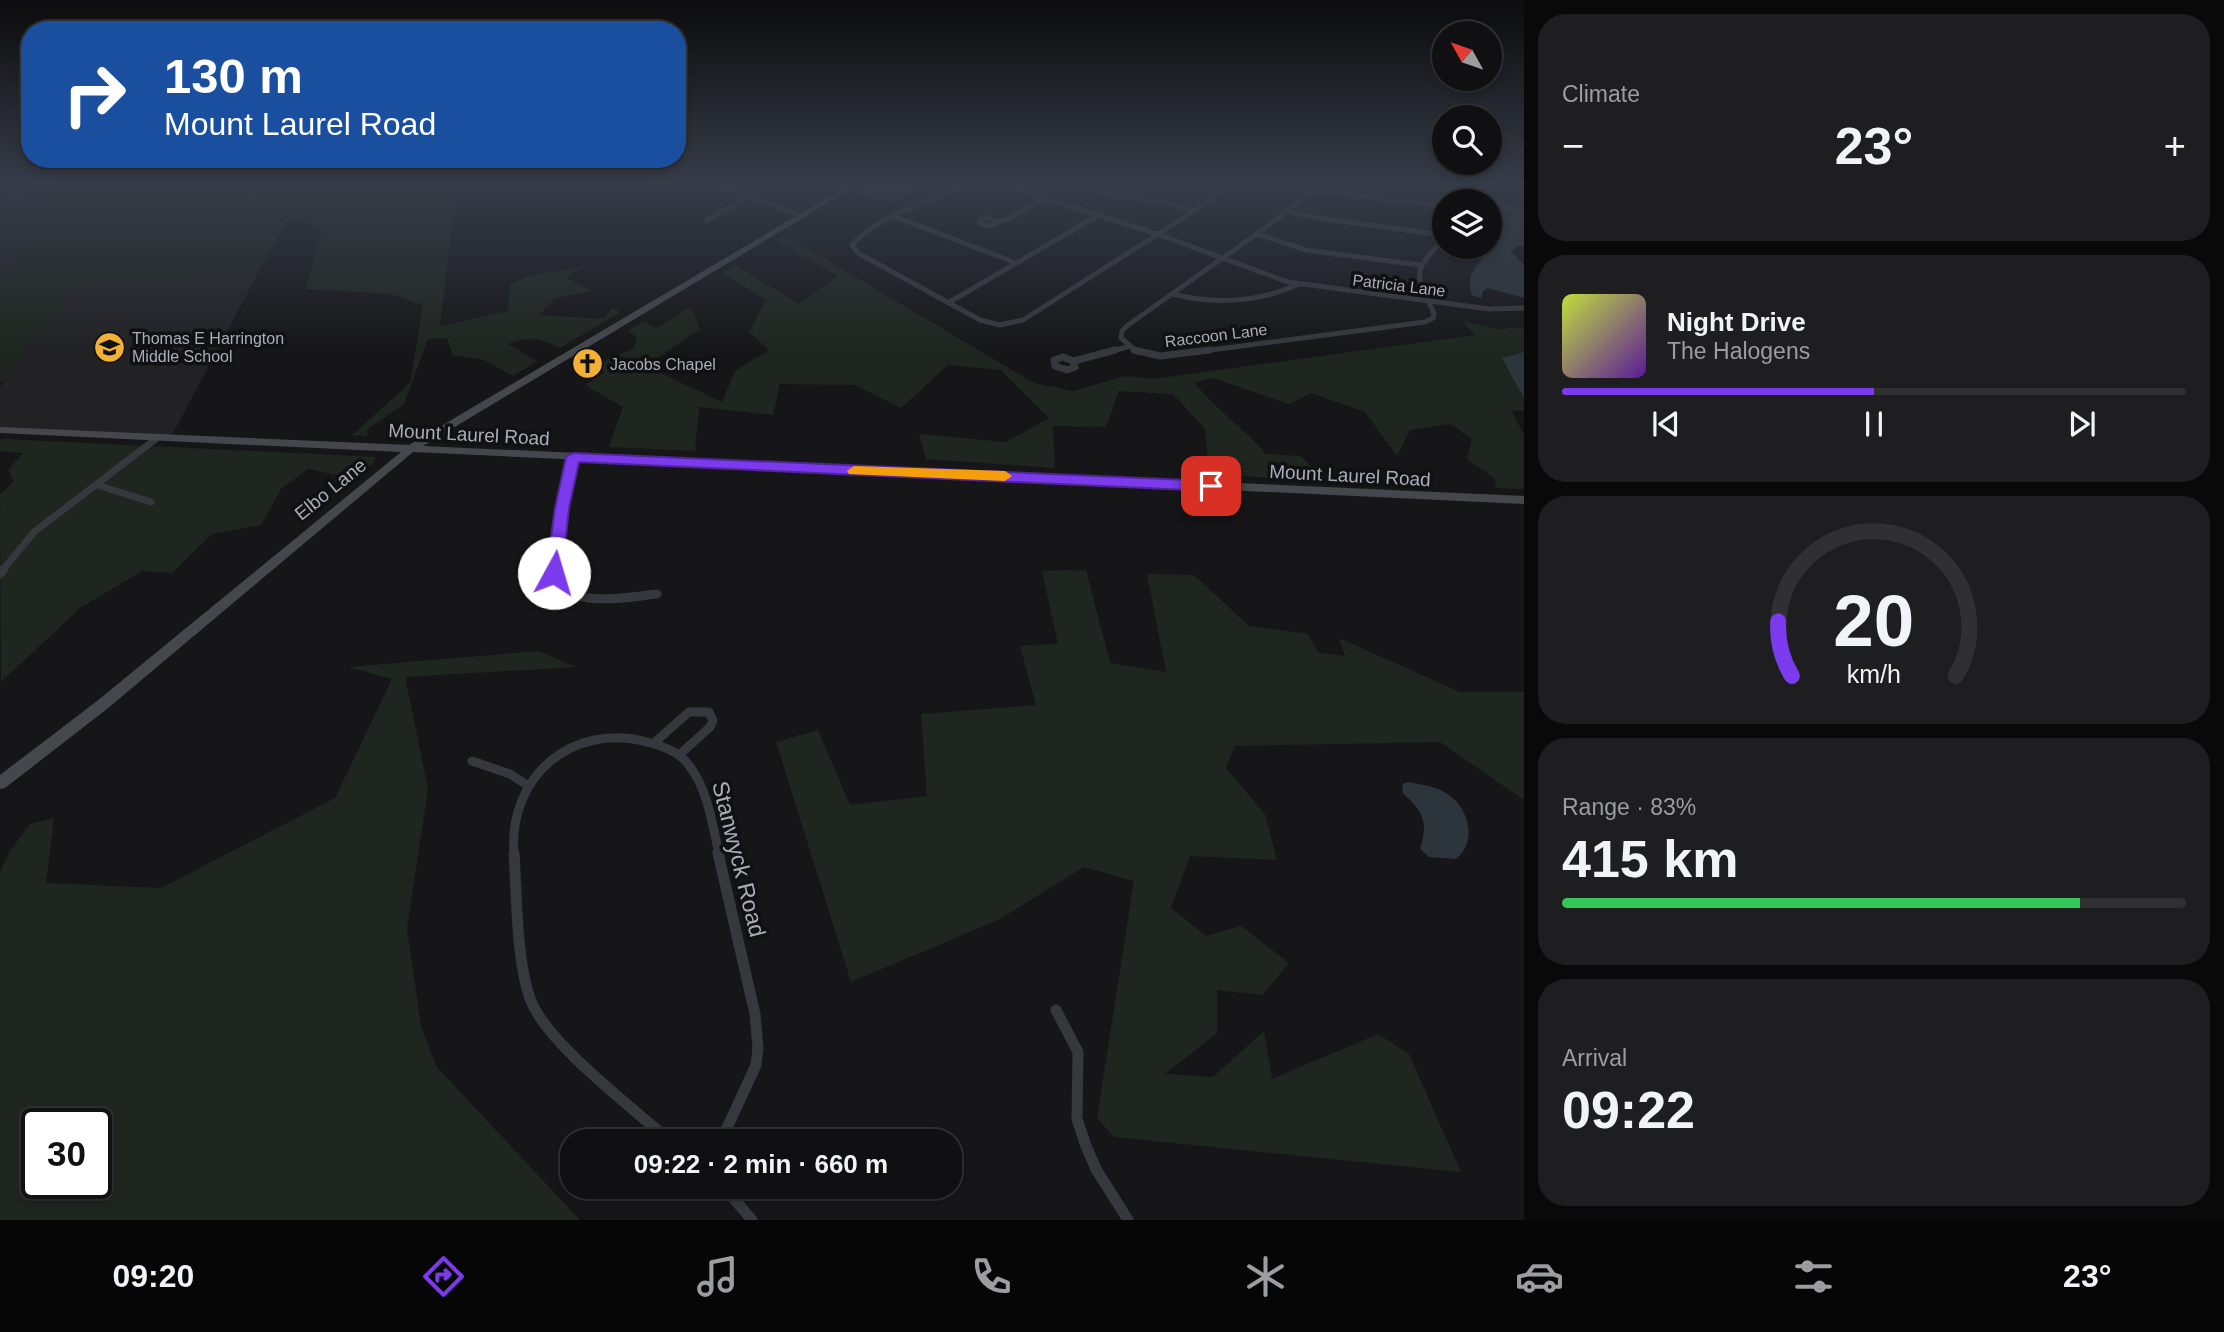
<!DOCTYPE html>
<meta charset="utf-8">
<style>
body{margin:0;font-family:Helvetica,sans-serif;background:#1e1e20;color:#f1f3f6;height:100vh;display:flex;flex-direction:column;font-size:26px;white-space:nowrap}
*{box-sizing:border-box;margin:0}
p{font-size:23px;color:#9c9d9f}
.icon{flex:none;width:38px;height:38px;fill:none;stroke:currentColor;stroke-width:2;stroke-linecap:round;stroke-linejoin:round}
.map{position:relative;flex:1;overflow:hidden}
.side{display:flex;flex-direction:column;gap:14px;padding:14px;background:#09090a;width:700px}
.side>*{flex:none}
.top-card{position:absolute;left:21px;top:21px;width:665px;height:147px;border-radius:28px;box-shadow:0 4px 10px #0003,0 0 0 2px #303032;background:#1a4fa0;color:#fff;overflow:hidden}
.needle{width:46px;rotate:310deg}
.tools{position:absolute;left:1432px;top:21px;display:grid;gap:14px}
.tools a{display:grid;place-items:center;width:70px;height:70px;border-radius:50%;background:#101012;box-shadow:0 4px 10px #0003,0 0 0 2px #303032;font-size:35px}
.speed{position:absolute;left:21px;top:1108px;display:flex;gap:14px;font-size:35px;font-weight:700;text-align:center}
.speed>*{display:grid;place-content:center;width:91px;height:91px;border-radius:50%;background:#101012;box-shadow:0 4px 10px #0003,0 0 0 2px #303032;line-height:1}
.speed .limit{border:4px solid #111;border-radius:10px;background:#fff;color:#111}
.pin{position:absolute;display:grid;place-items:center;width:60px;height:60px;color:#fff;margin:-30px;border-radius:14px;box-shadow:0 4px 10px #0006}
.me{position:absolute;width:77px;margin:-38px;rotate:6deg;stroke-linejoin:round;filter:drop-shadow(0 0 5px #0008)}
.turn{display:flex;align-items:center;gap:24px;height:147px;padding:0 28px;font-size:32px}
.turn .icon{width:91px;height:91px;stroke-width:2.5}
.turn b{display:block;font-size:49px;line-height:60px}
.big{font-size:52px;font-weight:800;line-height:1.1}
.side .widget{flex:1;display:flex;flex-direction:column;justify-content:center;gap:10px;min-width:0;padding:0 24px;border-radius:28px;background:#1e1e20}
.side .dial{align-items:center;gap:0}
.dial svg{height:182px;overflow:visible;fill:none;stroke:#303032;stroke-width:7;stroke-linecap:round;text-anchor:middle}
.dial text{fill:#f1f3f6;stroke:none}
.song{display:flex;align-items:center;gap:21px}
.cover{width:84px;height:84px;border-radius:10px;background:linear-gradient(135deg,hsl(70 70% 55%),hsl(270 70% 35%))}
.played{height:7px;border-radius:4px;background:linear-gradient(90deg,#7c3aed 50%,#303032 50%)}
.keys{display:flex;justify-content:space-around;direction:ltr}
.heat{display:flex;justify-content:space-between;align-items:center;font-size:38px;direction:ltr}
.charge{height:10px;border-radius:5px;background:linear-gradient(90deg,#34c759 83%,#303032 0)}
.trip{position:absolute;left:560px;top:1129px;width:402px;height:70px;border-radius:28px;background:#101012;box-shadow:0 4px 10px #0003,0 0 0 2px #303032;font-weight:800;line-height:70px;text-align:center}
.tab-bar{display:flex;height:112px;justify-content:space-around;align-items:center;background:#060607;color:#9c9d9f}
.tab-bar .icon{width:49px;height:49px}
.tab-bar .selected{color:#7c3aed}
.tab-bar b{font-size:32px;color:#f1f3f6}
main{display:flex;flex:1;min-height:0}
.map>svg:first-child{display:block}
</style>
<main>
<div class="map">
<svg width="1524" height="1220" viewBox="0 0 1524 1220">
<rect width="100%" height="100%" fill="#161618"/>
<path fill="#222225" d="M0 208 126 217 285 222 170 439 0 430V387L4 382 0 381Z"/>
<g fill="#1e261f" fill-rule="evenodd">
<path d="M109 182H443L456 192 440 326 508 311 510 285 528 276 584 266 565 277 592 291 555 298 539 315 604 319 612 308 621 312 560 348C543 339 527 335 508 344L537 361 513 376 484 360 453 355 447 338 428 339 404 404 368 429 367 436 352 435 410 383 423 305 392 294 305 289 322 232 301 220 282 215 257 272 87 284 71 289 0 383V283L36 234 0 237V188Z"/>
<path d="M1363 182H1509L1524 186V205L1464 192Z"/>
<path d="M785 235 1034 383 1073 391 1125 376 1153 379 1475 335 1463 322 1500 329 1524 327V411L1511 410 1524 435V489L1496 488 1495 479 1467 459 1472 439 1451 424 1410 430 1397 456 1365 412 1311 393 1289 404 1213 378 1194 382C1215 409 1244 428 1266 454L1300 456 1312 467 1296 479 1217 475 1209 470 1205 429 1173 394 1119 391 1106 427 1053 426 1055 468 926 459 919 434 1006 442 1049 418 1001 370 948 365 901 408 855 385 780 384 773 415 699 407 695 451 609 447 623 407 585 385 604 373 601 362 634 348 637 337 628 331 643 321 656 328 691 307 700 329 655 360 654 370 722 402 735 371 769 350 749 332 766 300 722 273 735 265 799 304 837 276 778 242 776 240Z"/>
<path d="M4 439 376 457 373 464 355 479 308 469 281 489 261 525 212 534 172 573 142 571 80 608 1 682 0 495 14 481 8 470 23 453 0 451V440Z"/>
<path d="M1086 570 1110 663 1166 672 1147 574 1194 575 1249 626 1308 634 1319 653 1345 656 1339 638 1460 692H1524V800L1440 742 1235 746 1226 768 1265 814 1277 860 1190 856 1171 908 1206 936 1241 926 1289 963 1262 995 1217 990V1033L1165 1074 1213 1077 1264 1031 1272 1079 1378 1034 1409 1054 1461 1172 1114 1137 1097 1118 1134 881 1084 867 1000 919 851 982 776 742 818 730 850 805 927 796 921 714 1036 705 1020 646 1058 644 1042 571Z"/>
<path d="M539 651 576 667 405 677 428 788 407 929 421 1026 436 1066 580 1220H0V872L10 851 30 824 54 818 46 883 161 888 335 798 392 679 348 667ZM37 1124H96V1183H37Z"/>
</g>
<g fill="#2c353c">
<path d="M869 182H918L922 187 897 202 852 195Z"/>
<path d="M1478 198 1524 205V246H1518L1511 251 1524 265V298L1488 288 1483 291 1481 298 1472 295C1461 265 1495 257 1500 232 1502 218 1489 213 1489 201H1480Z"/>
<path d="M1524 352V398L1502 358Z"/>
<path d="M1409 782C1422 785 1435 786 1446 793 1469 807 1478 842 1456 859L1429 857 1420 849C1429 822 1423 812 1403 793L1402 784Z"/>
</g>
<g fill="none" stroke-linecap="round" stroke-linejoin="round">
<g stroke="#2c353c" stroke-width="2">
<path d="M1435 182 1485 201"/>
<path d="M0 202 58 193H127L196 182"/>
</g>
<g stroke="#37383d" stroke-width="5">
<path d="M686 182 732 190 802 216"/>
<path d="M970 182C936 199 876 216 852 245L858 253 980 320 1000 325 1023 320 1194 211"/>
<path d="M995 182 1157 234 1288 282 1489 309 1524 308"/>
<path d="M1085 182C1107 201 1134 196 1161 201 1172 203 1183 207 1194 211L1221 192V187L1215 182"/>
<path d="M1287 211 1317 218 1444 235"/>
<path d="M896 217 1016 263"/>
<path d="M990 218 996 224 987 226 979 222 981 219Z"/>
<path d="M707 220 749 196"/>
<path d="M996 222 1008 219 1043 199"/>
<path d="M1257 234 1306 250 1420 265"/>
<path d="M1173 294C1214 305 1260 302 1299 284"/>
<path d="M948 303 1097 216"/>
<path d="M1108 352 1127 347"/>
<path d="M1137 352 1121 338 1122 331 1128 325 1265 228 1308 194 1330 192 1444 206"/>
<path d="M1196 352 1425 322 1433 318 1434 314C1415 270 1411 275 1444 238"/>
</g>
<g stroke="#37383d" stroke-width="7">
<path d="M1134 350 1160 356 1210 350"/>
<path d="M1063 357 1073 361 1075 367 1067 370 1055 366 1054 360Z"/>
<path d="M1074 361 1115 350"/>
<path d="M97 485 151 502"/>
<path d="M2 571 34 532 157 438"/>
<path d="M554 571 564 496 573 457"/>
</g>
<g stroke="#37383d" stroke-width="9">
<path d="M553 569C563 612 626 597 657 594"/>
<path d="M0 574 4 569"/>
<path d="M655 742 689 712H709L713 721 710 727 679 755"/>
<path d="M472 761 510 774 527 785"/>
<path d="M514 854C508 777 571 722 647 742 662 746 678 751 688 764 708 789 712 824 719 854"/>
</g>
<g stroke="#37383d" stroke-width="11">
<path d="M514 853C517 896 516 962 531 1001 548 1044 633 1108 670 1141"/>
<path d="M718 853 755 1014 758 1048 756 1065 721 1141"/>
<path d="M1056 1010 1078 1052 1077 1119 1086 1146 1096 1169 1128 1220"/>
<path d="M723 1186 752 1220"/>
</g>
<path fill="#45474d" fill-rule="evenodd" d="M854 182H863L423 446 1524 496V504L413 452 107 709 5 788 0 789V775L97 701 401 452 0 433V427L409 445Z"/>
</g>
<linearGradient id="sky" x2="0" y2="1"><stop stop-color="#0c0c0d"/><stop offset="0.52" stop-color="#363c48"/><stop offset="1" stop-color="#363c48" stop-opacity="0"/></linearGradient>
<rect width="1524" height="353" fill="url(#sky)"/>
<path fill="#7c3aed" stroke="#51269a" stroke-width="2" d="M573 453 1211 481 1218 486 1211 491 579 462 569 508 562 573 554 579 546 573 555 508 566 457Z"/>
<path fill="#f59e0b" d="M854 466 1005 471 1012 476 1005 481 849 474 847 471Z"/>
<defs>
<symbol id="school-disc" viewBox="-11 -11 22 22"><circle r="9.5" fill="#f2b134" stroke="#111113"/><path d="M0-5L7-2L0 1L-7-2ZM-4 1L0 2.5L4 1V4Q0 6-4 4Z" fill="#111"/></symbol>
<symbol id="church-disc" viewBox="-11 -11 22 22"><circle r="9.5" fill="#f2b134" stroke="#111113"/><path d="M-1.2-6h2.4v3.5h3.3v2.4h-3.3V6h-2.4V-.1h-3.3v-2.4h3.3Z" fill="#111"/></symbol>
</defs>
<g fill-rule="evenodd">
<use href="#school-disc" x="92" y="330" width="35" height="35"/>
<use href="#church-disc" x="570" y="346" width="35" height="35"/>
</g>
<g text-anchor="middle" stroke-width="7" stroke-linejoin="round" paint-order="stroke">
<g font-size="16" fill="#a8adb8" stroke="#111113">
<text transform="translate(1399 285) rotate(7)" y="6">Patricia Lane</text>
<text transform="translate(1216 335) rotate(-7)" y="6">Raccoon Lane</text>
</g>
<g font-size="16" fill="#a8adb8" stroke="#111113" text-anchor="start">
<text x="132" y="344">Thomas E Harrington<tspan x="132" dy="18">Middle School</tspan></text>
<text x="610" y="370">Jacobs Chapel</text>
</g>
<g font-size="19" fill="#a8adb8" stroke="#111113">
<text transform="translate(469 434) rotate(3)" y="7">Mount Laurel Road</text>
<text transform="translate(1350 475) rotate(3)" y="7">Mount Laurel Road</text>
<text transform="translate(330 489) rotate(-39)" y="7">Elbo Lane</text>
</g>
<g font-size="23" fill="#a8adb8" stroke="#111113">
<text transform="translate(739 859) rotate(76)" y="8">Stanwyck Road</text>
</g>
</g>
</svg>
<div class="tools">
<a><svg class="needle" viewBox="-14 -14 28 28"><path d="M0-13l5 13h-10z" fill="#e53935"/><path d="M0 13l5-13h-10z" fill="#9c9d9f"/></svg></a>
<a><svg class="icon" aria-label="search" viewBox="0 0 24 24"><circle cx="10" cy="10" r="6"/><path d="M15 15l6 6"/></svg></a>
<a><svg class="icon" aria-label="layers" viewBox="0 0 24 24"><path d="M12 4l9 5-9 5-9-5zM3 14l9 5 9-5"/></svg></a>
</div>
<div class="speed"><div class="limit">30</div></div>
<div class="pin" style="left:1211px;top:486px;background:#d93025"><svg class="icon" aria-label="arrive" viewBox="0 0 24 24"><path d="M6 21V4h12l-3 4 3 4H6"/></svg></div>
<svg class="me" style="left:554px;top:573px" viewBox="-20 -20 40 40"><circle r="19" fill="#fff"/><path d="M0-13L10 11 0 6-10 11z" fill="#7c3aed"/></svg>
<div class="trip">09:22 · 2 min · 660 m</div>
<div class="top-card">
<div class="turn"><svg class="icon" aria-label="right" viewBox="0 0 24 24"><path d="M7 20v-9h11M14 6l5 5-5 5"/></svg><div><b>130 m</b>Mount Laurel Road</div></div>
</div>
</div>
<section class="side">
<div class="widget"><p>Climate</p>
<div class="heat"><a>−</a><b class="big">23°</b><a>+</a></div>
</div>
<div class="widget">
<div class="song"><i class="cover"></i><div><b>Night Drive</b><p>The Halogens</p></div></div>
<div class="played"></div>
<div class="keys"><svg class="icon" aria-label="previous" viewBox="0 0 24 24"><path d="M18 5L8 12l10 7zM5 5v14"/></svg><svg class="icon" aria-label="pause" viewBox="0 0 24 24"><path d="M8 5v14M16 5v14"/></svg><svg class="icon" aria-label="next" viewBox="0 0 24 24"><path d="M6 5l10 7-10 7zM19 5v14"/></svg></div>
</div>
<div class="widget dial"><svg viewBox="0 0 100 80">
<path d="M14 69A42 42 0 1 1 86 69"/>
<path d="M14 69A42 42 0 0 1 8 45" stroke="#7c3aed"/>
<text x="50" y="56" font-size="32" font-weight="700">20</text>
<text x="50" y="72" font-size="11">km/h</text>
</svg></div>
<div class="widget"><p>Range · 83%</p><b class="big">415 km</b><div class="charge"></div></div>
<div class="widget"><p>Arrival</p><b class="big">09:22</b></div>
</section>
</main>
<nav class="tab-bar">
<b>09:20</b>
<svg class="icon selected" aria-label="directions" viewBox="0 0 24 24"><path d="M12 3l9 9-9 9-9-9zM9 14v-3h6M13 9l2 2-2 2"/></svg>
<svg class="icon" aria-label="music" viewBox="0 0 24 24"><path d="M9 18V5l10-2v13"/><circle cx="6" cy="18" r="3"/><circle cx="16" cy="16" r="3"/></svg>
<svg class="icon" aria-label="phone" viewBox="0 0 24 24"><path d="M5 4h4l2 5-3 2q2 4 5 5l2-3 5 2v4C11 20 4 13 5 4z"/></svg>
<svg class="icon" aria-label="climate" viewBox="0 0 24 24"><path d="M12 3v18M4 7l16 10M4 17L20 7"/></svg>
<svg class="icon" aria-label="car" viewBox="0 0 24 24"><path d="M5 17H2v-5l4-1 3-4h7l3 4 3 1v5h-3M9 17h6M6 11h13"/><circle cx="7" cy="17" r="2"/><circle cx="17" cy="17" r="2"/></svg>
<svg class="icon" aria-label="filters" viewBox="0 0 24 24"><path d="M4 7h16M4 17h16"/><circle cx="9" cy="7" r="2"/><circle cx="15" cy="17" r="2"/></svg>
<b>23°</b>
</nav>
